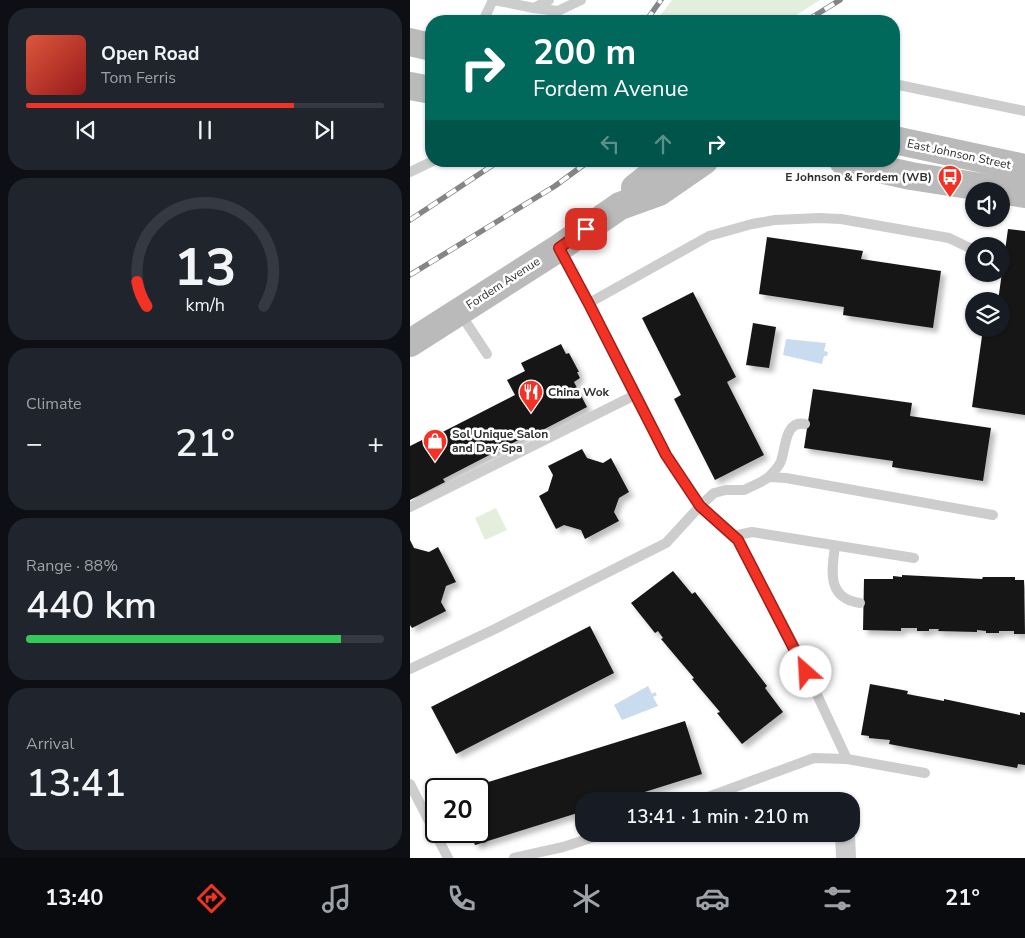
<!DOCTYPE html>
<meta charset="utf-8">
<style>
body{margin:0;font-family:"Nunito Sans",sans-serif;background:#20242c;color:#f1f3f6;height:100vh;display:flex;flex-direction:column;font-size:19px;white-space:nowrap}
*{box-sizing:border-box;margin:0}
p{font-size:16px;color:#9ea1a6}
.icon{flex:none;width:28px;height:28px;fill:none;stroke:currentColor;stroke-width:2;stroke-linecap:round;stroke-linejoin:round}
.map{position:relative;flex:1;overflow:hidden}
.sheet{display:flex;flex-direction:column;gap:8px;padding:8px;background:#0d0f14;width:410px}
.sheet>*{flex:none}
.hud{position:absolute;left:15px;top:15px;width:475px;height:152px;border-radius:20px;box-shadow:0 1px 4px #0004;background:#00695c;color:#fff;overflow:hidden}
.tools{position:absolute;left:555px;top:182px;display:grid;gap:10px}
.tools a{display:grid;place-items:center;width:45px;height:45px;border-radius:50%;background:#171b24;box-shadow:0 1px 4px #0004;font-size:25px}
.speed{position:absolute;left:15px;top:778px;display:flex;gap:10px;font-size:25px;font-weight:700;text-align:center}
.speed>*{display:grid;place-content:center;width:65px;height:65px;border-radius:50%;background:#171b24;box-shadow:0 1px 4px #0004;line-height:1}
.speed .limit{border:2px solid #111;border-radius:8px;background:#fff;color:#111}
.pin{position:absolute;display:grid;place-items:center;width:42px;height:42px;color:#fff;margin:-21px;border-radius:10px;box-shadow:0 2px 8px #0006}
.me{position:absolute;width:55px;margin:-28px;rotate:334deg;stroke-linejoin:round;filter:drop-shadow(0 0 4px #0008)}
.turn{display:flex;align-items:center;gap:18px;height:105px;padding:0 25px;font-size:22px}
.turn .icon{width:65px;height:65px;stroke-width:2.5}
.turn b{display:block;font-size:35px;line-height:42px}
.lanes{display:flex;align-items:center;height:48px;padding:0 25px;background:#0003;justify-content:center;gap:25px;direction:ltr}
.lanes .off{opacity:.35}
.big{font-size:38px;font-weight:600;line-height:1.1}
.sheet .widget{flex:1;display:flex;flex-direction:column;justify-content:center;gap:8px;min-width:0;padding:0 18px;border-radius:20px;background:#20242c}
.sheet .dial{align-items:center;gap:0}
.dial svg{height:130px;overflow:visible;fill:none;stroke:#363941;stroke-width:7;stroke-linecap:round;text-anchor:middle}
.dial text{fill:#f1f3f6;stroke:none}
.song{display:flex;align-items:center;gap:15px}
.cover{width:60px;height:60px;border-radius:8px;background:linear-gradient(135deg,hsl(10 70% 55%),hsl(0 70% 35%))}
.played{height:5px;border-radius:2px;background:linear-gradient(90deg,#f33226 75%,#363941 75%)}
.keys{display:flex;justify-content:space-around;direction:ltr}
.heat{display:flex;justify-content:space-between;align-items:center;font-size:28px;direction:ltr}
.charge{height:8px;border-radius:4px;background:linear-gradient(90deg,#34c759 88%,#363941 0)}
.trip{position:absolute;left:165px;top:792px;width:285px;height:50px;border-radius:20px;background:#171b24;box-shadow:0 1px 4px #0004;font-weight:600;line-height:50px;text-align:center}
.tabs{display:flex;height:80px;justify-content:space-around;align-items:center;background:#090b0e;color:#9ea1a6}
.tabs .icon{width:35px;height:35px}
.tabs .active{color:#f33226}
.tabs b{font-size:22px;color:#f1f3f6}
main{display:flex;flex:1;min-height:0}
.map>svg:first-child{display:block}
</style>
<main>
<section class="sheet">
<div class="widget">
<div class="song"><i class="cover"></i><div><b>Open Road</b><p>Tom Ferris</p></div></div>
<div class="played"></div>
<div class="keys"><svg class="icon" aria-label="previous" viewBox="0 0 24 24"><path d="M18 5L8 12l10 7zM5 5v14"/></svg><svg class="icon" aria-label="pause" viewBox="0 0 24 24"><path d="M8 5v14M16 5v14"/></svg><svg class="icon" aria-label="next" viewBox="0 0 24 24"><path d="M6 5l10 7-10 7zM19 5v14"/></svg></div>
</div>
<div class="widget dial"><svg viewBox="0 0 100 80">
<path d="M14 69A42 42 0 1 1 86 69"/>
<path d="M14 69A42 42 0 0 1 8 54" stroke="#f33226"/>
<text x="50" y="56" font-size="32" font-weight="700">13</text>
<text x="50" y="72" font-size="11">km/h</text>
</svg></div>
<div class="widget"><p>Climate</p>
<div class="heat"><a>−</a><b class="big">21°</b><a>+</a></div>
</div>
<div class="widget"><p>Range · 88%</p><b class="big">440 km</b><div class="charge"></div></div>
<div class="widget"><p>Arrival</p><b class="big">13:41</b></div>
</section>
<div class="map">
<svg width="615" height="858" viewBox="0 0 615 858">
<defs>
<filter id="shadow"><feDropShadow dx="4.5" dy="4.5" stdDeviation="2.5" flood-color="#0004"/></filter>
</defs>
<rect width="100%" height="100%" fill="#fff"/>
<g fill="#e4eedd">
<path d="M262 0H410L377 21H246Z"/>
<path d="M86 508 97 530 75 540 65 518Z"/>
</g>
<g fill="#c8dbef">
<path d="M376 339 416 343 414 351 418 352 417 356H414L412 364 373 355Z"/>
<path d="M238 686 242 694 245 692 247 695 243 697 248 706 212 720 204 705Z"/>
</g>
<g fill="#171717" filter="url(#shadow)">
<path d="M598 229 615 231V415L562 407 573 329H591V301H588Z"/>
<path d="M357 237 453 251 451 259 531 271 523 328 433 315 434 307 349 294Z"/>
<path d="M283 292 326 377 317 382 354 455 305 480 264 399 271 395 232 318Z"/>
<path d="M343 323 366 327 359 368 336 365Z"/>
<path d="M151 344 156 354 159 353 169 372H167L170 378 164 382 177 407 125 434 124 432 33 479 35 482 0 500V446L12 440 13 442 105 395 97 380 115 371 111 363Z"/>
<path d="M403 389 502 403 500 416 581 428 573 481 482 467 483 461 394 448Z"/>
<path d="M172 449 177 458 193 463 201 458 219 492 209 498 204 512 209 521 175 539 171 530 154 525 146 529 129 496 138 491 143 475 138 466Z"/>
<path d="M0 540 4 548 19 552 28 547 46 582 36 586 31 602 36 611 2 628 0 625Z"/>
<path d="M263 571 282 594 285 592 357 686 355 688 373 712 332 744 307 713 310 712 282 679 284 678 251 639 253 638 248 631 245 633 221 603Z"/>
<path d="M492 575 572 579 573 577H605V580H614L615 634H604V631H589V633H576V631L567 630V632L528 631 529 629H519V631H507V628H491V631L453 630 454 579H483V576L492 577Z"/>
<path d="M180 626 204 673 46 754 21 707Z"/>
<path d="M460 684 498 691 497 694 534 701V699L610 715V712L615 713V765L608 764 607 768 479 744 480 740 459 738V736L451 735Z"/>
<path d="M275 721 292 774 206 801H174V811L65 845 60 831H69V789L59 788Z"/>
</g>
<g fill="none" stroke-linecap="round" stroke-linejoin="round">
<g stroke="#cdcdcd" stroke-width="10">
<path d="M84 0 124 8 139 0"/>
<path d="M124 8 148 11 171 0"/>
<path d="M73 21 83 0"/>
<path d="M484 84 615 111"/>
<path d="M0 172 23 161"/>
<path d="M149 249 179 303 256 455 290 506 328 540 382 641 437 759"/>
<path d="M179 303 299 236 342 224 365 220 409 218 431 219 539 238 564 250"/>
<path d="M50 313 77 354"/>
<path d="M359 477C363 472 369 467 371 461 376 447 375 420 395 424"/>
<path d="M0 507 225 395"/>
<path d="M324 536 342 532 504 558"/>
<path d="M425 546C422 570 416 598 450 603"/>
<path d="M0 669 85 629 256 543 290 506 304 493 316 490H334L351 482 359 477 376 478 583 515"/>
<path d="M0 784 38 858"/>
<path d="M287 801 404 758 437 759 515 773"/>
<path d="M104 858 153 847 193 834"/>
</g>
<path stroke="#cdcdcd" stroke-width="20" d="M435 834 436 858"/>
<g stroke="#bababa" stroke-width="28">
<path d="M0 42 21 47"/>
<path d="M0 86 21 90"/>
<path d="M484 140 615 168"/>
<path d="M433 161 501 176 615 194"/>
<path d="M225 188 259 161"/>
<path d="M0 343 149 248 210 206 249 192 294 161"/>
</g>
<defs>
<g id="rail">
<path d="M236 21 251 0"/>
<path d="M396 21 430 0"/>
<path d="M0 220 89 161"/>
<path d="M0 275 145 186 179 161"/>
</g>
</defs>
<use href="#rail" stroke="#858585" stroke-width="5.5"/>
<use href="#rail" stroke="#fff" stroke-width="4" stroke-dasharray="11" stroke-linecap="butt"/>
</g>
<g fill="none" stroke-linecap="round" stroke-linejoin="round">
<defs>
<path id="route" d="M176 229 149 248 179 304 256 455 290 506 328 540 396 672"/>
</defs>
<use href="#route" stroke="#9e2019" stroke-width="12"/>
<use href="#route" stroke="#f33226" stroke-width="9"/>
</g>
<defs>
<symbol id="bus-pin" viewBox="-11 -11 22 30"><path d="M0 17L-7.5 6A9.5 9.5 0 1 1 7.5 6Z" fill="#f33226" stroke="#fff"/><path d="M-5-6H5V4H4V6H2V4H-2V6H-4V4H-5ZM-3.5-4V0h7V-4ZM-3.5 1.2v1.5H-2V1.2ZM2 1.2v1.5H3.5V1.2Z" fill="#fff"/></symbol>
<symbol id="restaurant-pin" viewBox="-11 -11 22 30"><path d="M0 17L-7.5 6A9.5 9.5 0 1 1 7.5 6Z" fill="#f33226" stroke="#fff"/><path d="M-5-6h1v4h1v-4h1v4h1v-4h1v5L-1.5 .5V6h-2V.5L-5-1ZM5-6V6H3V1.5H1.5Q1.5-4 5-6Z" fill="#fff"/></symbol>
<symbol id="shop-pin" viewBox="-11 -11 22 30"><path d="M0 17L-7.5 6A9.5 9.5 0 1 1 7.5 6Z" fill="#f33226" stroke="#fff"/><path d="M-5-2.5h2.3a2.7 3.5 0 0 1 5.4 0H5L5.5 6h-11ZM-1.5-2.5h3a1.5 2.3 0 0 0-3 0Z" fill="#fff"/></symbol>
</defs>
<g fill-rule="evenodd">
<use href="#bus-pin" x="526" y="163" width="28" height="38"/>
<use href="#restaurant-pin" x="107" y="378" width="28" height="38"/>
<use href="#shop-pin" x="11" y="427" width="28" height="38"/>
</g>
<g text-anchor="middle" stroke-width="5" stroke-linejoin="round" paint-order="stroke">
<g font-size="12" fill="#303030" stroke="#fff">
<text transform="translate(549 154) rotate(12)" y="4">East Johnson Street</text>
<text transform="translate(93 283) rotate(-33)" y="4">Fordem Avenue</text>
</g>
<g font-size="12" font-weight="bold" fill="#303030" stroke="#fff" text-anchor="start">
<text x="522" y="181" text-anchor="end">E Johnson &amp; Fordem (WB)</text>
<text x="138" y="396">China Wok</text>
<text x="42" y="438">Sol Unique Salon<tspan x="42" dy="14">and Day Spa</tspan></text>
</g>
</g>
</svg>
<div class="tools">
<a><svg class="icon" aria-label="sound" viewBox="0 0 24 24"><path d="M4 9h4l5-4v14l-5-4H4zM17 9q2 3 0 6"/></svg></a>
<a><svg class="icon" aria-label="search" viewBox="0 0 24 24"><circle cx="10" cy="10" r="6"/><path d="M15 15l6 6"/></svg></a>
<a><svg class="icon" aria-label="layers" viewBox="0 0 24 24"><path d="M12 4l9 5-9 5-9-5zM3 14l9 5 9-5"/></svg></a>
</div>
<div class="speed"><div class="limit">20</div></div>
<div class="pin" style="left:176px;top:229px;background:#d93025"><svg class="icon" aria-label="arrive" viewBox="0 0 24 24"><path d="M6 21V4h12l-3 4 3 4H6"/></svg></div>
<svg class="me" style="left:396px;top:672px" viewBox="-20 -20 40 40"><circle r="19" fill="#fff"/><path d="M0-13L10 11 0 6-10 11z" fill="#f33226"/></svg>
<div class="trip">13:41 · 1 min · 210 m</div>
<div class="hud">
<div class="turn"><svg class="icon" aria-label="right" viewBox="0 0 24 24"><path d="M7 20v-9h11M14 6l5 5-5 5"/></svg><div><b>200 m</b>Fordem Avenue</div></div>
<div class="lanes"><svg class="icon off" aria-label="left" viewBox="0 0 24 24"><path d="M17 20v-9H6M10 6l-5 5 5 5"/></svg><svg class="icon off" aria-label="ahead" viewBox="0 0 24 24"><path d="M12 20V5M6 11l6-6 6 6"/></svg><svg class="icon" aria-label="right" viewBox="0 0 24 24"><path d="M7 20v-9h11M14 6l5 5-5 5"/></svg></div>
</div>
</div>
</main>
<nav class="tabs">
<b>13:40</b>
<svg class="icon active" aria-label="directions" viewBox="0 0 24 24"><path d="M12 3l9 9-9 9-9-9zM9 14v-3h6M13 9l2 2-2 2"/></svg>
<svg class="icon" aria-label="music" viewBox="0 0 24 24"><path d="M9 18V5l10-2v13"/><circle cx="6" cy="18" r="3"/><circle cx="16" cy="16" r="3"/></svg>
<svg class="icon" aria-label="phone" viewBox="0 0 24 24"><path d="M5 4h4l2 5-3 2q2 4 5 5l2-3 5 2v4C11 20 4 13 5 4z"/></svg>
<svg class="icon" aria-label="climate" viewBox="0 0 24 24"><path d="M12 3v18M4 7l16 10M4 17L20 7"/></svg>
<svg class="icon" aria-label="car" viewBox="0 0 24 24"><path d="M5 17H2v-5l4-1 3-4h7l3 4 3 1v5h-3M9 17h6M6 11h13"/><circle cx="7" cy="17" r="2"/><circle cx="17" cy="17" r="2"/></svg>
<svg class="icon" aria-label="filters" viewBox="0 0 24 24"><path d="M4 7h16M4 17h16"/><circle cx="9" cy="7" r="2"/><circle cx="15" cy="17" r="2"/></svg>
<b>21°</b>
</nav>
